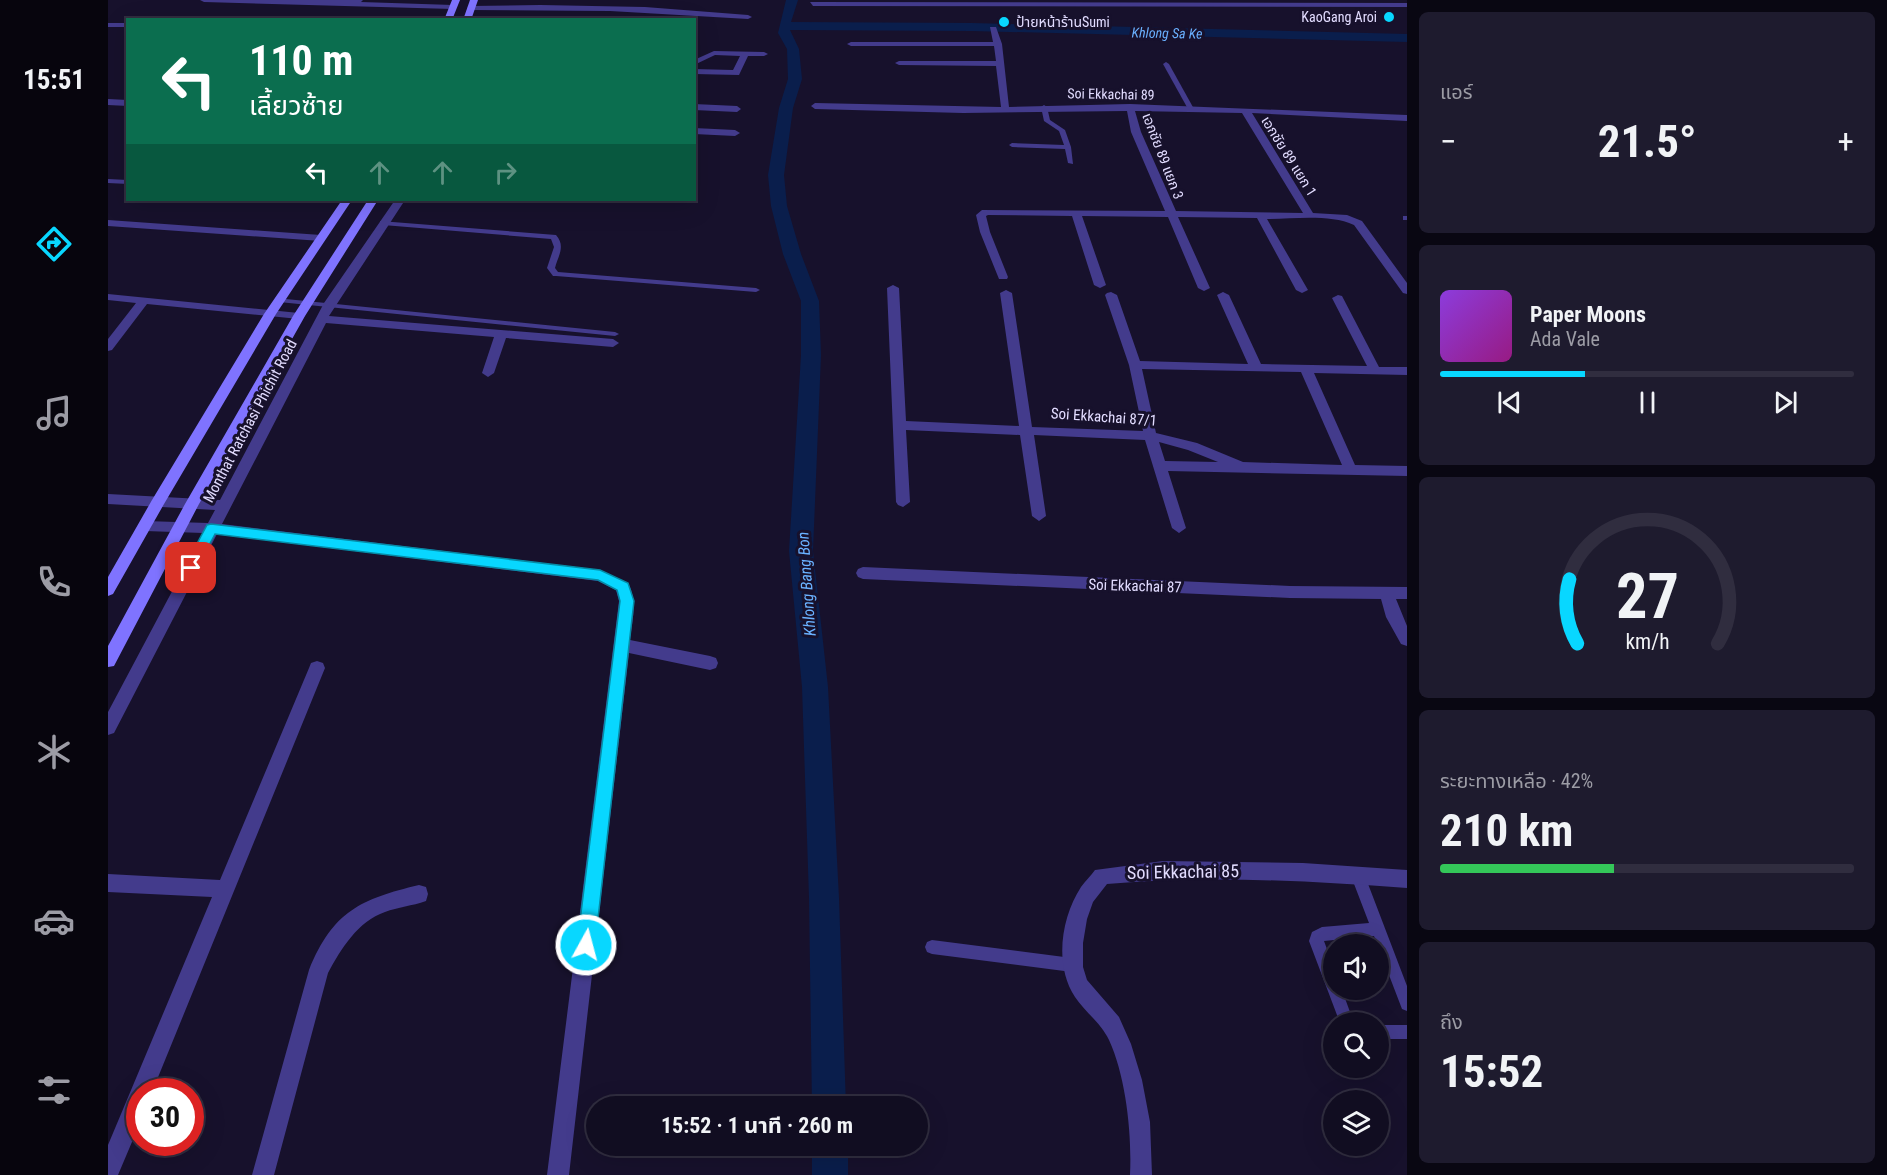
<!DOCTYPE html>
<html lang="th">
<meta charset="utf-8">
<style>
body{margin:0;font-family:"Roboto Condensed","Noto Sans Thai",sans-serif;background:#1e1b2e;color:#f1f3f6;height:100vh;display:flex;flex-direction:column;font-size:22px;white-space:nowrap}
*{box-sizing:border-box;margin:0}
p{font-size:20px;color:#9c9ca5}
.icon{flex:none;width:33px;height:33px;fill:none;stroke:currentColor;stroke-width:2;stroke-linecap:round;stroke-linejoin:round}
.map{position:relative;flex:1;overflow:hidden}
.panel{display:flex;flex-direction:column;gap:12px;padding:12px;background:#090712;width:480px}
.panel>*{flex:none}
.hud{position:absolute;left:18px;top:18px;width:570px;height:183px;border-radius:0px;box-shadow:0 6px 24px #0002,0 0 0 2px #302d3f;background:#0b6e4f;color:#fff;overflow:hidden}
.controls{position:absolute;left:1215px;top:934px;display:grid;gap:12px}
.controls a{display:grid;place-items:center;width:66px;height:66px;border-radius:50%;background:#110d21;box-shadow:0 6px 24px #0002,0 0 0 2px #302d3f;font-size:30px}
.speed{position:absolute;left:18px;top:1078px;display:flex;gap:12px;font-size:30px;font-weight:700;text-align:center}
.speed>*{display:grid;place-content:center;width:78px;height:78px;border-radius:50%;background:#110d21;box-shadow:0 6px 24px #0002,0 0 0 2px #302d3f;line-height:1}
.speed .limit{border:9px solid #d22;background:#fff;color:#111}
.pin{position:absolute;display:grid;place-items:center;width:51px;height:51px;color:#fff;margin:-26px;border-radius:12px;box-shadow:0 3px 9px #0006}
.me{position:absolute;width:66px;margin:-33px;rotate:7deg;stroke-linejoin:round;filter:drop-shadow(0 0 4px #0008)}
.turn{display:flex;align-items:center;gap:21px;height:126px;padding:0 24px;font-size:27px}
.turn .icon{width:78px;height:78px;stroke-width:2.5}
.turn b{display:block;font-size:42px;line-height:51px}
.lanes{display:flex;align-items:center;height:57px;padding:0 24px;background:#0003;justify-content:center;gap:30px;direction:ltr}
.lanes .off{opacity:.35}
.big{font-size:45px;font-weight:700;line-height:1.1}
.panel .widget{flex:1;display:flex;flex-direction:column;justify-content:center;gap:9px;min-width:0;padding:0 21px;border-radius:9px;background:#1e1b2e}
.panel .dial{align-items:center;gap:0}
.dial svg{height:156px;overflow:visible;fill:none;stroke:#302d3f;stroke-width:7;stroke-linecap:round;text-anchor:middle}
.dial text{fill:#f1f3f6;stroke:none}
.song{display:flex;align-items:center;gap:18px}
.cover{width:72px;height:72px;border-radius:9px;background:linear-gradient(135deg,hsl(270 70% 55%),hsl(310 70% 35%))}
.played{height:6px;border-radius:3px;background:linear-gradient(90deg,#08d7ff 35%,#302d3f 35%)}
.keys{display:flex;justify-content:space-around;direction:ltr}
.heat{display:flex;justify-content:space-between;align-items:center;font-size:33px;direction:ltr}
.charge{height:9px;border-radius:4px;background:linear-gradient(90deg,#34c759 42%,#302d3f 0)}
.trip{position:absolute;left:478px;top:1096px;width:342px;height:60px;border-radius:30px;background:#110d21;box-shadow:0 6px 24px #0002,0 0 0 2px #302d3f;font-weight:700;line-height:60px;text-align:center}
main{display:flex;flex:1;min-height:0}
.dock{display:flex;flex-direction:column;width:108px;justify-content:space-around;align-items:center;background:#07050d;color:#9c9ca5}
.dock .icon{width:42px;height:42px}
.dock .on{color:#08d7ff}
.dock b{font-size:27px;color:#f1f3f6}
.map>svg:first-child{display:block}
</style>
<main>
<nav class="dock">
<b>15:51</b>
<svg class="icon on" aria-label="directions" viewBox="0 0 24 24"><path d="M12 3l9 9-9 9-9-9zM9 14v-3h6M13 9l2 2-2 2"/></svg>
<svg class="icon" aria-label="music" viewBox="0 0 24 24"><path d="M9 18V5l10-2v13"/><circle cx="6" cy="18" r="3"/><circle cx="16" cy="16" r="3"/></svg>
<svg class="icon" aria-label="phone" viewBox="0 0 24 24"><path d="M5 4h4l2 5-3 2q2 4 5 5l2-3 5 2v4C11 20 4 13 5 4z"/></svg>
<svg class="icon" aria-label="climate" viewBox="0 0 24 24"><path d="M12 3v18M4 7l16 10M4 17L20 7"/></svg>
<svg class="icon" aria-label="car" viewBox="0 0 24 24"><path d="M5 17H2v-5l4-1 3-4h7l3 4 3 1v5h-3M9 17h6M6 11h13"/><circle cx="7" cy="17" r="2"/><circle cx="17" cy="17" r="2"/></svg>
<svg class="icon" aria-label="filters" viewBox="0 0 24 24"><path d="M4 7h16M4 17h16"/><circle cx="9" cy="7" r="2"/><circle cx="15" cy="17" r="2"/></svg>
</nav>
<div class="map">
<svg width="1299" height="1175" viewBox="0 0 1299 1175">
<rect width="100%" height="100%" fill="#17112c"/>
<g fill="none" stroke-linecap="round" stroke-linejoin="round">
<g fill="#0a1e4c" fill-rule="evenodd">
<path d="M678 0H690L683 22 864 23 1299 34V42L864 31 682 30 691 49 694 79 685 108 676 175 679 206 693 254 711 301 713 355 705 551 720 687 731 898 738 1107H704L701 898 694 687 681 551 693 355V301L675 254 663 206 660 175 671 108 680 79 679 49 670 33Z"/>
<rect x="704" y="1146" width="36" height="29"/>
</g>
<g fill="#433b8c" fill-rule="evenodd">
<path d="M1058 62 1061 64 1086 109 1085 110 1080 109 1055 64Z"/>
<path d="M936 105 939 107 942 120 957 130 963 147 965 164 960 163 957 149 904 147 901 145 904 143 956 145 951 131 936 121 933 107Z"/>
<path d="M0 179 20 180V184L0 183Z"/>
<rect x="1295" y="216" width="4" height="4"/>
<path d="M272 221 448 235C458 246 450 256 447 268L450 272 648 288 652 290 648 292 448 276H445L439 268 446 247 443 239 275 225H272Z"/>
<path d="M168 298 507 332 511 334 507 336 171 302 167 300Z"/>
<path d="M1250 870 1255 872 1257 876 1299 986V1011L1294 1009 1266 936 1216 941 1226 968V990H1234L1246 1023H1232L1201 941 1204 932 1214 927 1261 923 1243 876 1245 872Z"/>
<path d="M824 940 964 958 969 960 971 965 969 970 964 972 824 954 819 952 817 947 819 942Z"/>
<rect x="1270" y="1025" width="29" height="14"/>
</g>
<g fill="#433b8c" fill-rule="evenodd">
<path d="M92 0H255L253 2 345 5 349 7 345 9 96 2Z"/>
<path d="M702 2 1299 3V7L705 6Z"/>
<path d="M432 5 537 7 640 15 644 17 640 19 502 11 363 10 359 8 363 6Z"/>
<rect x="0" y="23" width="20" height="4"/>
<path d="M882 27H888L894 44 901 107 1022 104 1299 115V121L1144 113 1205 213 1239 215 1254 221 1299 283V294L1295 293 1246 225C1222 214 1186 219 1159 219L1200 290 1194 293 1188 290 1149 218 1070 217 1102 288 1096 291 1090 288 1060 217 974 216 998 285 992 288 986 285 964 216 880 215 878 216 882 232 900 277 899 279H891L872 232 868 215 874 210 1057 211 1023 132 1019 111 855 113 707 109 703 106 707 103 893 107 888 66 791 65 787 63 791 61H888L886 46H743L739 44 743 42H885ZM1027 111 1134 113 1195 213 1068 211 1033 132Z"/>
<path d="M606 51 656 52 660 54 656 56H640L631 75 586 74V69L625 70 632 56 607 55 586 65V60Z"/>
<path d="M0 99 20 100V106L0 105Z"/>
<path d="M586 104 629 106 633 109 629 112 586 110Z"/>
<path d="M586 128 627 130 632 133 627 136 586 134Z"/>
<path d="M287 200H297L221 316 505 339 511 343 505 347 398 338 386 373 380 377 374 373 386 337 218 323 114 524 492 570 520 583C530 601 524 621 522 640L602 656 608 658 610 663 608 668 602 670 521 653 461 1175H439L511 601 508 590 490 581 109 534 6 733 0 735V712L95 533 37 531 30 526 37 521 100 523 107 510 0 504V494L112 500 216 303Z"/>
<path d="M0 220 213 235 218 238 213 241 0 226Z"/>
<path d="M785 285 791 288 798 421 911 426 892 293 898 290 904 293 924 427 1035 431 1021 365 997 295 999 293 1003 292 1009 295 1032 361 1140 364 1109 295 1115 292 1121 295 1153 364 1259 366 1224 298 1230 295 1234 296 1271 367H1299V375L1206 373 1247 465 1299 466V476L1060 471 1078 528 1071 533 1064 528 1037 440 926 435 938 516 931 521 924 516 912 435 798 430 802 502 795 507 790 505 788 502 779 288ZM1034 369 1193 372 1234 465 1135 462 1089 443 1048 433ZM1051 442 1080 450 1110 462 1057 461Z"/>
<path d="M0 294 191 313 197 316 191 319 39 304 4 350 0 351V339L28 303 0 300Z"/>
<path d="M755 567 1182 586 1299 587V599H1288L1299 626V646L1293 644 1278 617 1273 599 1182 598 755 579 750 577 748 573 750 569Z"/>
<path d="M209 661 215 663 217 668 44 1092H32V1123L10 1175H0V1145L104 897 0 892V874L112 880 201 668 203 663Z"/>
<path d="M1055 861 1195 863 1299 870V888C1199 881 1099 875 999 884L985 902 979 919 975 943V967L979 980 1011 1017 1023 1044 1034 1080 1042 1122 1044 1175H1022C1024 1134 1018 1077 1001 1040 993 1023 977 1012 967 997 946 965 953 918 973 887 977 881 983 876 987 870Z"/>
<path d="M311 885 318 887 320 894 318 901C304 906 290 907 277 912 250 921 233 949 220 973L166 1175H144L201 970C225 911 253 899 311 885Z"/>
</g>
<g fill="#7f73ff" fill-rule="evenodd">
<path d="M344 0H352L344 20H336Z"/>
<path d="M362 0H370L363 20H355Z"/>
<path d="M234 200H244L168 314 56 504 5 594 0 596V577L44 500 156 314Z"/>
<path d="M260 200H270L197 316 91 504 6 666 0 667V646L77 504 185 316Z"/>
</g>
</g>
<path fill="#08d7ff" stroke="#058ca6" stroke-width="1.5" d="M103 524 492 570 520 583 526 601 487 945 484 951 478 953 472 951 469 945 512 601 509 590 490 580 107 534 87 572H78L76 568 99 525Z"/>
<g fill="#08d7ff" stroke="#17112c" stroke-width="2">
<circle cx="1281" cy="17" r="6"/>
<circle cx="896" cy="22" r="6"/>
</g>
<g text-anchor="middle" stroke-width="6" stroke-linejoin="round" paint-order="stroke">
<g font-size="14" fill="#e2dcff" stroke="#17112c" text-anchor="end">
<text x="1269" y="22">KaoGang Aroi</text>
<text x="908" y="27" text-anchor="start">ป้ายหน้าร้านSumi</text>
</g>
<g font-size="14" font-style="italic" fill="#6ab1ff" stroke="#17112c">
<text transform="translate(1059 33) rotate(1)" y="5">Khlong Sa Ke</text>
</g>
<g font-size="14" fill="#e2dcff" stroke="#17112c">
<text transform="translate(1003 94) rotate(1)" y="5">Soi Ekkachai 89</text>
<text transform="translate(1055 156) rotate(69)" y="5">เอกชัย 89 แยก 3</text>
<text transform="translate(1181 156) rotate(58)" y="5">เอกชัย 89 แยก 1</text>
</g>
<g font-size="15" fill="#e2dcff" stroke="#17112c">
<text transform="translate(996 417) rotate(4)" y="5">Soi Ekkachai 87/1</text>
<text transform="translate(142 421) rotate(-62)" y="5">Monthat Ratchasi Phichit Road</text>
<text transform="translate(1027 586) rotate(2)" y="5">Soi Ekkachai 87</text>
</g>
<g font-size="16" font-style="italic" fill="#6ab1ff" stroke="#17112c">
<text transform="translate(698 584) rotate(-94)" y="6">Khlong Bang Bon</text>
</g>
<g font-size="18" fill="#e2dcff" stroke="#17112c">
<text transform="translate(1075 872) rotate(-1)" y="6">Soi Ekkachai 85</text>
</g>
</g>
</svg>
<div class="controls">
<a><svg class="icon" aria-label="sound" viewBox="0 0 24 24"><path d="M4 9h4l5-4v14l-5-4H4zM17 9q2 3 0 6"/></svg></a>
<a><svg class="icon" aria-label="search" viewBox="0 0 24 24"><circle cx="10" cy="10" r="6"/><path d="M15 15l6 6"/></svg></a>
<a><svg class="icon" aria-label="layers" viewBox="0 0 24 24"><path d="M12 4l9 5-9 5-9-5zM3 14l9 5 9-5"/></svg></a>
</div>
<div class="speed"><div class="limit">30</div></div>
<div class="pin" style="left:83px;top:568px;background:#d93025"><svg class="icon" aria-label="arrive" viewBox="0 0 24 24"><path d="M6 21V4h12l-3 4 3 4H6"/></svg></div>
<svg class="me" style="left:478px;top:945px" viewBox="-20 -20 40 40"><circle r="17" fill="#08d7ff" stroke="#fff" stroke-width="3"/><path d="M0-11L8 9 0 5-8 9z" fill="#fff"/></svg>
<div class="trip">15:52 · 1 นาที · 260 m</div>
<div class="hud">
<div class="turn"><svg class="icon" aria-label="left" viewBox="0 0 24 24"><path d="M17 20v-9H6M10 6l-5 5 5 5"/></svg><div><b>110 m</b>เลี้ยวซ้าย</div></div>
<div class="lanes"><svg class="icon" aria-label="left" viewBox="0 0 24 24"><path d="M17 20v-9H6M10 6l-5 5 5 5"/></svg><svg class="icon off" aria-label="ahead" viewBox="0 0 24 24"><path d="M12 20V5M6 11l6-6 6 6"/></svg><svg class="icon off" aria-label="ahead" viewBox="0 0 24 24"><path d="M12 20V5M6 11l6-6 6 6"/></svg><svg class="icon off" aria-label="right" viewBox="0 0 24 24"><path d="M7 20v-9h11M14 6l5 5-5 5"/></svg></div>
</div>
</div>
<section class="panel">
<div class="widget"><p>แอร์</p>
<div class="heat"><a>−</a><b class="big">21.5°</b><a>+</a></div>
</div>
<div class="widget">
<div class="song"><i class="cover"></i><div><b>Paper Moons</b><p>Ada Vale</p></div></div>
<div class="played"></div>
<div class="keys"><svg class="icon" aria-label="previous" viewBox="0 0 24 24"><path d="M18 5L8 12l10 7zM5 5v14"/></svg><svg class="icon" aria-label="pause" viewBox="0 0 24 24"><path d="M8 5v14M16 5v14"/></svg><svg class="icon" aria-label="next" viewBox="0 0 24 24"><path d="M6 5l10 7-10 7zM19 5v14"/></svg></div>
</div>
<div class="widget dial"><svg viewBox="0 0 100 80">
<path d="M14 69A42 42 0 1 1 86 69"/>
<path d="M14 69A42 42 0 0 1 10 36" stroke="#08d7ff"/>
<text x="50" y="56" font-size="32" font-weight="700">27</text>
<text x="50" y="72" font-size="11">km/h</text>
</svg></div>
<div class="widget"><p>ระยะทางเหลือ · 42%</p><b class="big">210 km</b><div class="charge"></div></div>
<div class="widget"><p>ถึง</p><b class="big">15:52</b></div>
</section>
</main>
